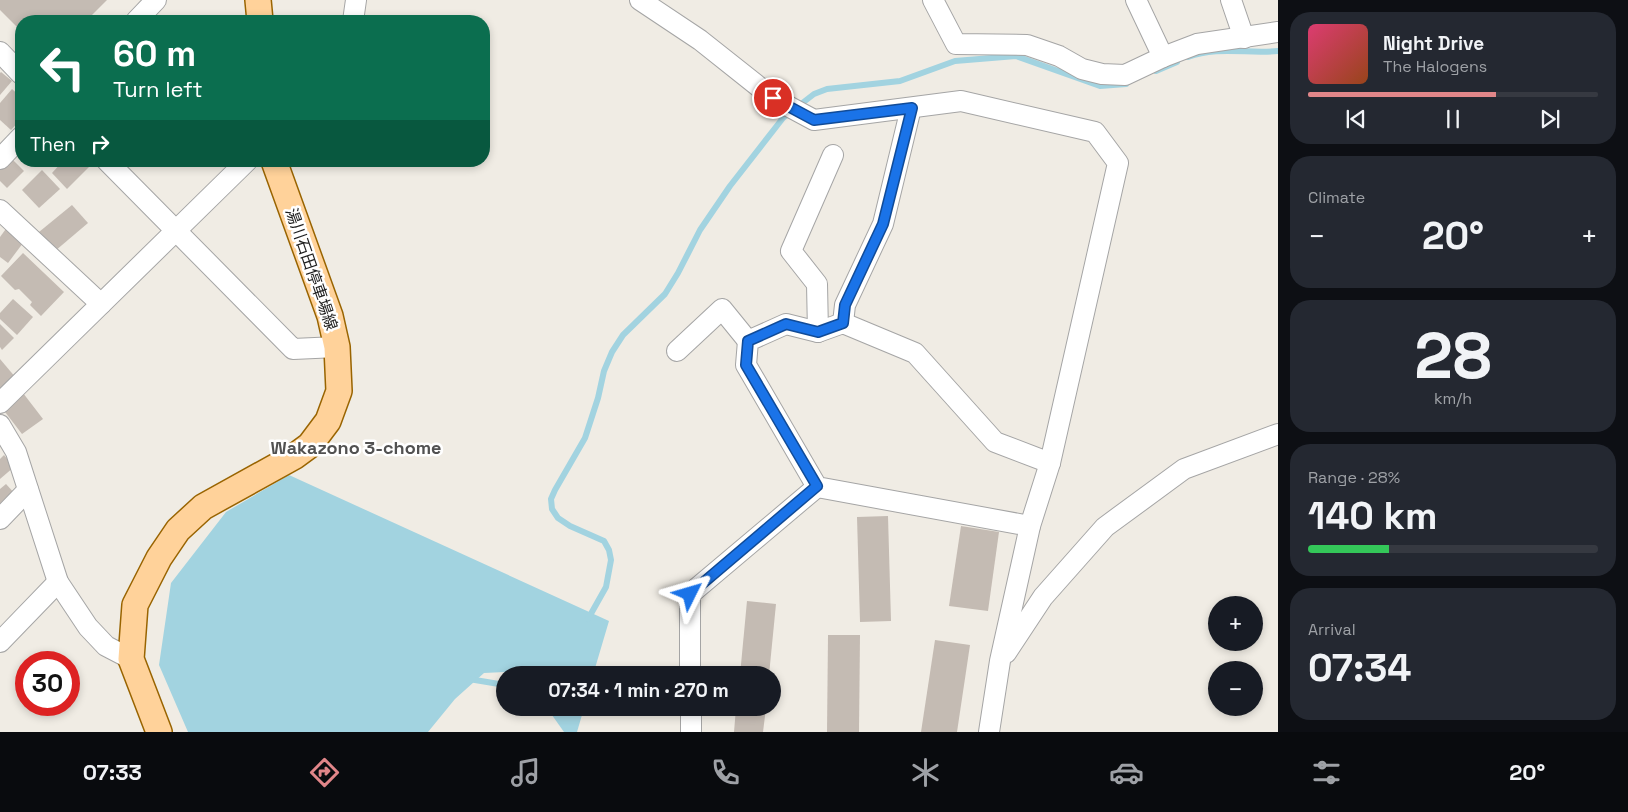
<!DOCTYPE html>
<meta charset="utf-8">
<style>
body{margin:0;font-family:"Space Grotesk","Noto Sans JP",sans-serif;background:#242831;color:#f1f3f6;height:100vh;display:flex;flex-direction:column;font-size:19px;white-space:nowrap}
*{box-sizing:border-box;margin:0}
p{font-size:16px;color:#9ea1a6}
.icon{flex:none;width:28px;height:28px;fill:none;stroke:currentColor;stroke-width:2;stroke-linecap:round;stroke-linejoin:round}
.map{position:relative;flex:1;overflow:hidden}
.details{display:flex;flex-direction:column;gap:12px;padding:12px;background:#0d0f14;width:350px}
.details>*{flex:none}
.guide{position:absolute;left:15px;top:15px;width:475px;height:152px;border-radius:20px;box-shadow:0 2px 8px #0003;background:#0b6e4f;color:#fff;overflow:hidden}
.tools{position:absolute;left:1208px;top:596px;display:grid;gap:10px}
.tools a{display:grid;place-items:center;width:55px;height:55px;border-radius:50%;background:#171b24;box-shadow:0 2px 8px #0003;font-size:25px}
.speed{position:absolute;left:15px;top:651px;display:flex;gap:10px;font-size:25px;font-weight:700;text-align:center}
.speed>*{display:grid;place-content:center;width:65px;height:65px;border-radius:50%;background:#171b24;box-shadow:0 2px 8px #0003;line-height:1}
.speed .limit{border:8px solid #d22;background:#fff;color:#111}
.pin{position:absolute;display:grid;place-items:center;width:42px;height:42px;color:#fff;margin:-21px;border:2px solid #fff;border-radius:50%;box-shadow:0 1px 5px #0007}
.me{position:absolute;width:55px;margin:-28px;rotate:50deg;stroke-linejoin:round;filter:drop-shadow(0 0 4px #0008)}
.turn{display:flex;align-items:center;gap:18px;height:105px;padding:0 15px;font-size:22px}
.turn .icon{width:65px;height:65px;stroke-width:2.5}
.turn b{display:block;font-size:35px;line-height:42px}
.then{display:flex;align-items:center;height:48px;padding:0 15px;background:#0003;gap:10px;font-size:19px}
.big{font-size:38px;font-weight:700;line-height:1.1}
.details .card{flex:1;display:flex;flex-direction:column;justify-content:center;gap:8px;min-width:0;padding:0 18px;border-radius:20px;background:#242831}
.details .dial{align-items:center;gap:0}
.dial b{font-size:65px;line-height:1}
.song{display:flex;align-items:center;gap:15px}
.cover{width:60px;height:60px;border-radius:8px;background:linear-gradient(135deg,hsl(340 70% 55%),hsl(20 70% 35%))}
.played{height:5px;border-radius:2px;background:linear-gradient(90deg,#e18689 65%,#363941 65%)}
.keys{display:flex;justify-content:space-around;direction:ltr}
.heat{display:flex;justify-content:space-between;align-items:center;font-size:28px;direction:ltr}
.charge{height:8px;border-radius:4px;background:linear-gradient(90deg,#34c759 28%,#363941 0)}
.trip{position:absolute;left:496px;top:666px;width:285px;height:50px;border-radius:25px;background:#171b24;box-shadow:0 2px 8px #0003;font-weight:700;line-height:50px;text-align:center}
.menu{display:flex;height:80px;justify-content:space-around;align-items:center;background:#090b0e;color:#9ea1a6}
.menu .icon{width:35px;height:35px}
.menu .current{color:#e18689}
.menu b{font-size:22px;color:#f1f3f6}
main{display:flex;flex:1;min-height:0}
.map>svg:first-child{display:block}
</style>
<main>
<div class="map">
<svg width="1278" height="732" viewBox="0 0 1278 732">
<rect width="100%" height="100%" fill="#f0ece4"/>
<g fill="#a2d3e0">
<path d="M289 475 609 621 593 675H526L523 671 484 673 455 699 428 732H188L159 665 171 583 226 512Z"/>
<path d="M547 708H584L577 732H564Z"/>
</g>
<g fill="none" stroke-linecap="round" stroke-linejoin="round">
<g stroke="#a2d3e0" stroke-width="6">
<path d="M1188 57C1217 46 1248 54 1278 51"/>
<path d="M1156 71 1177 62"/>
<path d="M588 619 606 587 611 560 609 550 604 541 570 526 558 518 552 509 551 499 555 490 585 438 598 398 604 371 612 352 623 335 665 294 678 273 700 230 730 186 783 118 814 94 827 89 900 81 955 61 1016 56 1100 86 1126 84"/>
<path d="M469 679 505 685"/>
</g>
</g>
<g fill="#c4bbb3">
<path d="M0 0H107L86 21H21V31L0 10Z"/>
<path d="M1 72 12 81 0 95V73Z"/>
<path d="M12 89 21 97V119L11 130 0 120V103Z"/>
<path d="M10 157 24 171 7 188 0 181V167Z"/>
<path d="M37 161H47L44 166Z"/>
<path d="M63 161H89L92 164 67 189 52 173Z"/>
<path d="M42 170 60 189 39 208 22 190Z"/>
<path d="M72 205 88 223 55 251 39 232Z"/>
<path d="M8 226 26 239 8 263 0 257V237Z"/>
<path d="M23 253 64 292 41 316 30 305 32 302 19 289 15 290 1 276Z"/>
<path d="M13 299 33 317 17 335 0 319V313Z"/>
<path d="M0 324 14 338 2 350 0 347Z"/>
<path d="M0 359 16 378 0 392Z"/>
<path d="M23 393 43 419 22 434 2 408Z"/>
<path d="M4 455 14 467 0 479V459Z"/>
<path d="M6 484 16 495 0 509V489Z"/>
<path d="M888 516 891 621 860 622 857 517Z"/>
<path d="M961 526 999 532 988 611 949 606Z"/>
<path d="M747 601 776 604 769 675H740Z"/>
<path d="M828 635H860L859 732H827Z"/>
<path d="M935 640 970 645 957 732H921Z"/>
<path d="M736 708H766L763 732H734Z"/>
</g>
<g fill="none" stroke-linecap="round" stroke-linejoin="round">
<defs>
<g id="minor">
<path d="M640 0 700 40 773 98 814 120 961 101 1095 132 1118 163 1050 463 1030 526 1000 661 989 732"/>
<path d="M933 0 956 44 1027 45 1059 56 1082 69 1102 74 1125 75 1163 57 1197 44 1278 32"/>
<path d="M1136 0 1163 57"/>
<path d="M1231 0 1244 38"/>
<path d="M136 21 156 0"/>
<path d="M353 21 356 0"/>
<path d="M0 52 21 74"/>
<path d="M0 159 21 137"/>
<path d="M107 161 293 349 337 347"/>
<path d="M0 210 101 304"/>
<path d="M843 323 845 305 883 224 911 108"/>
<path d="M818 332 817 284 791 251 833 155"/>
<path d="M677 351 722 309 748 341"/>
<path d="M0 403 247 161"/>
<path d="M0 425 16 452 58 582 88 627 106 646 131 659"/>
<path d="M0 519 28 490"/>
<path d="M1030 526 817 487 746 365 748 341 786 324 818 332 843 323 915 353 995 442 1050 463"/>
<path d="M0 642 58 582"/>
<path d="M1006 653 1043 597 1105 527 1184 469 1278 434"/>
<path d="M690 675V594L817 487"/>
<path d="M691 708V732"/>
</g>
<g id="major">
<path d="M258 0 260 21"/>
<path d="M159 732 131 659 135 605 159 558 178 530 203 507 295 456 310 445 328 421 339 391 337 347 330 316 274 161"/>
</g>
</defs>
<use href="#minor" stroke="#a5a5a5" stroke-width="22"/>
<use href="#major" stroke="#996400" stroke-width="28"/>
<use href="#minor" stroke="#fff" stroke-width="20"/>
<use href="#major" stroke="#ffd29a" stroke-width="25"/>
</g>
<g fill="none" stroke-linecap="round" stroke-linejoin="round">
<defs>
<path id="route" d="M690 594 817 486 746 365 748 341 786 324 818 332 843 323 845 305 883 224 912 108 814 120 773 98"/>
</defs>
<use href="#route" stroke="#114b97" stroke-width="12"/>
<use href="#route" stroke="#1a73e8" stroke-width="9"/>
</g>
<g text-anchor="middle" stroke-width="5" stroke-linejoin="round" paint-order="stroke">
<g font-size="16" fill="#1e1e1e" stroke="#fff">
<text transform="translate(312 269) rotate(71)" y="6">湯川石田停車場線</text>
</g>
<g font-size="18" font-weight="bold" fill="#515151" stroke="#fff">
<text x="356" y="454">Wakazono 3-chome</text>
</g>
</g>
</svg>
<div class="tools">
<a>+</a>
<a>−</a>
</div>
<div class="speed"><div class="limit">30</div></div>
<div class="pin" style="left:773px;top:98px;background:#d93025"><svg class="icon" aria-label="arrive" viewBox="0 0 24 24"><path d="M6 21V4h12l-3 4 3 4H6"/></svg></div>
<svg class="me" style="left:690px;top:594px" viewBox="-20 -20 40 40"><path d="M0-17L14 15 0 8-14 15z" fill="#1a73e8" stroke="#fff" stroke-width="4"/></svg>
<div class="trip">07:34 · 1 min · 270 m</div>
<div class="guide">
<div class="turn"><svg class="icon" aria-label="left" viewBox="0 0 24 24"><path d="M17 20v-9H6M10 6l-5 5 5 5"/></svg><div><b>60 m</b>Turn left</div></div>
<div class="then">Then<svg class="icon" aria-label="right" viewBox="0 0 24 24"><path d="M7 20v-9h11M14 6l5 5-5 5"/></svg></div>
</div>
</div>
<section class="details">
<div class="card">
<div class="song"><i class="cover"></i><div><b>Night Drive</b><p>The Halogens</p></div></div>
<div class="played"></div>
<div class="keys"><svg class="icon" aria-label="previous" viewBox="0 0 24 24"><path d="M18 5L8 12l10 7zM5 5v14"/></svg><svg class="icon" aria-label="pause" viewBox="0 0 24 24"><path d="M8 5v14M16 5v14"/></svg><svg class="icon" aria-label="next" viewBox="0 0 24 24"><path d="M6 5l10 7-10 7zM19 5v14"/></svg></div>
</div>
<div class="card"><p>Climate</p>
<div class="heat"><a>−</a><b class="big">20°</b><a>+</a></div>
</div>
<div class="card dial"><b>28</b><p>km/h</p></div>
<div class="card"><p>Range · 28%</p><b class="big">140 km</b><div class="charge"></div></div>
<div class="card"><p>Arrival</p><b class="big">07:34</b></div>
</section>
</main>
<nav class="menu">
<b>07:33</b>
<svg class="icon current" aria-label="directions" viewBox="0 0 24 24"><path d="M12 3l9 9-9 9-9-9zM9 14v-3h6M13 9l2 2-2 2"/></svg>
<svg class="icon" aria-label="music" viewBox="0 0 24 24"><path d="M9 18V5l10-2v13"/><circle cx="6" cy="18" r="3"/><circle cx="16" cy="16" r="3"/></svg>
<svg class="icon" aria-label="phone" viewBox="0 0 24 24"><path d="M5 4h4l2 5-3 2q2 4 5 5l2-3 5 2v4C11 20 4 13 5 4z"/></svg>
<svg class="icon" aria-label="climate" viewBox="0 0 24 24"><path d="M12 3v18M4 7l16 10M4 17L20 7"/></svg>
<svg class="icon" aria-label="car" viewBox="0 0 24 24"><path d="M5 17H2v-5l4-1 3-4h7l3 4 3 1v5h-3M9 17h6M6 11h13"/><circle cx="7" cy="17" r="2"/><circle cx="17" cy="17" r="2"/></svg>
<svg class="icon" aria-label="filters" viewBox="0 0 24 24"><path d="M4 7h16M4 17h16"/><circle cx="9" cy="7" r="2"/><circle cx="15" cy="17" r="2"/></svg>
<b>20°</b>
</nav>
